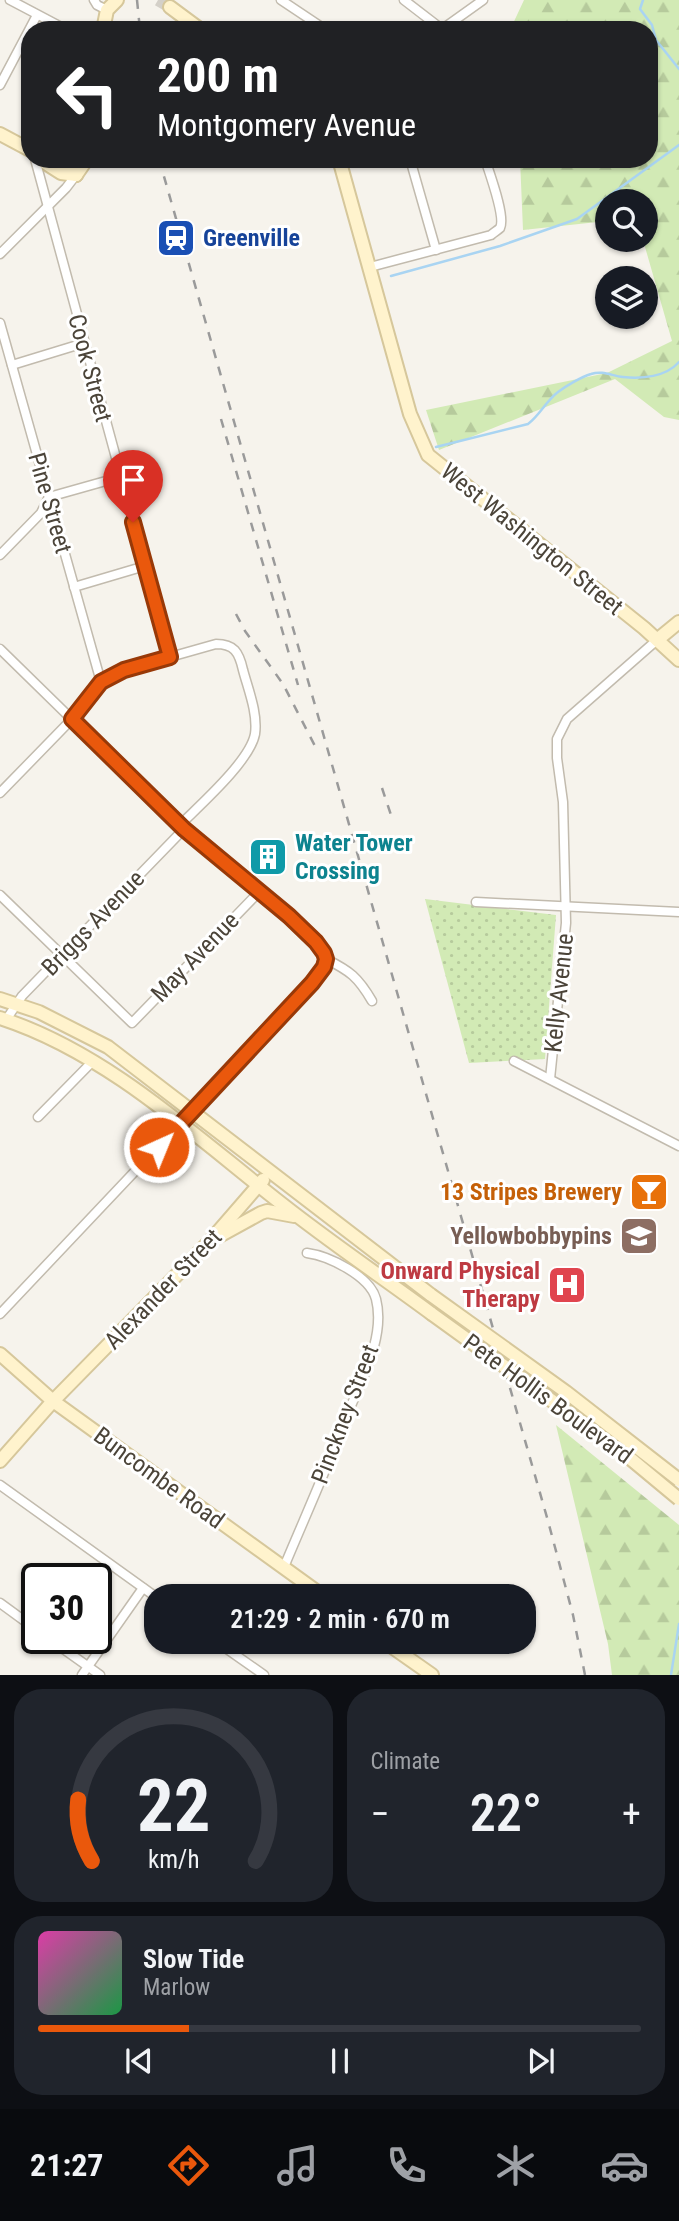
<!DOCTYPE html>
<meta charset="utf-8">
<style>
body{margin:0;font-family:"Roboto Condensed",sans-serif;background:#20242c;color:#f1f3f6;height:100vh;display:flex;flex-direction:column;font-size:26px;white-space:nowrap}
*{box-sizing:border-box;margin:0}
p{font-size:23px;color:#9ea1a6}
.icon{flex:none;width:38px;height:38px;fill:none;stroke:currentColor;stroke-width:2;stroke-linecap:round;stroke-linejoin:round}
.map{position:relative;height:1675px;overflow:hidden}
.details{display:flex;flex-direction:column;gap:14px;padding:14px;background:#0d0f14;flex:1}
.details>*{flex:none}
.guide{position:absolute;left:21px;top:21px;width:637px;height:147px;border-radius:28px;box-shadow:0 2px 5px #0004;background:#202124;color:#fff;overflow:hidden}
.tools{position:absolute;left:595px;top:189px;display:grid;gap:14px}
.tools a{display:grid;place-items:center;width:63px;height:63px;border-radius:50%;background:#171b24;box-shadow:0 2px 5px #0004;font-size:35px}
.speed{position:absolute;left:21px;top:1563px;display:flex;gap:14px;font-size:35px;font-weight:700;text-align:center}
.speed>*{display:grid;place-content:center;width:91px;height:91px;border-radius:50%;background:#171b24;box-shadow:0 2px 5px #0004;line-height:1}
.speed .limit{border:4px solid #111;border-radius:10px;background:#fff;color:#111}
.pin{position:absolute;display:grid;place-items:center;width:60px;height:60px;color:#fff;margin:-72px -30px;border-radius:50% 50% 50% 0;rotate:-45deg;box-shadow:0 0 7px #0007}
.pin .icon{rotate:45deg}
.me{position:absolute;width:77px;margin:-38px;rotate:44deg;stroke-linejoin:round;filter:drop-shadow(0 0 5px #0008)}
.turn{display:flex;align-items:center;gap:24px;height:147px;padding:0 21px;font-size:32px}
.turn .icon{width:91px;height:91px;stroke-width:2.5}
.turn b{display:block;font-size:49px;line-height:60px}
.big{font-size:52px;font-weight:600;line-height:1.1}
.details .card{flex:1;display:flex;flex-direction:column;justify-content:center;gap:10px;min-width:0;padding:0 24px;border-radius:28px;background:#20242c}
.details .dial{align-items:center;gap:0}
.dial svg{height:182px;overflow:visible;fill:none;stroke:#363941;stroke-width:7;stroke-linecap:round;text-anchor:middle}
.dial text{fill:#f1f3f6;stroke:none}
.song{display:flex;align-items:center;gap:21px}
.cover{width:84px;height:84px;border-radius:10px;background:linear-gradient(135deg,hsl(320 70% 55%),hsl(140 70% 35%))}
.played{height:7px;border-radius:4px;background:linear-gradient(90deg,#ea580c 25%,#363941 25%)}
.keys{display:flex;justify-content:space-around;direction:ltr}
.heat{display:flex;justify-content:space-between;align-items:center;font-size:38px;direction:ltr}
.details .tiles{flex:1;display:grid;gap:14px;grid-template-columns:1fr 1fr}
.card:last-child{grid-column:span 2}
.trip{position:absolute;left:144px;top:1584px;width:392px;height:70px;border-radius:28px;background:#171b24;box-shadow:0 2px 5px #0004;font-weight:600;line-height:70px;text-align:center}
.tab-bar{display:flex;height:112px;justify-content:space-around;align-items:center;background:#090b0e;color:#9ea1a6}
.tab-bar .icon{width:49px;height:49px}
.tab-bar .on{color:#ea580c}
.tab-bar b{font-size:32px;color:#f1f3f6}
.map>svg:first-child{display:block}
</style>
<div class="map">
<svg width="679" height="1675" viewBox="0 0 679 1675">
<defs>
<pattern id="grass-dots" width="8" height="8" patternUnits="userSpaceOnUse" patternTransform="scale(1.75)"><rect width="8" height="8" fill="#d2eab5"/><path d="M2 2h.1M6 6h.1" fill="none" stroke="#b6ca9c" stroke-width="1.8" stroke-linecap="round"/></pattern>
<pattern id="forest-firs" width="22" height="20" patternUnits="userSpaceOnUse" patternTransform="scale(1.75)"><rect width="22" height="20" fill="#d2eab5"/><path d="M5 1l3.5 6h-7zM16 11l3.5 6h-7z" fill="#b6ca9c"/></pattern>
</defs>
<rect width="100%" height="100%" fill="#f6f3ec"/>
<path fill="url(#grass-dots)" d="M425 899 556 915 545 1059 469 1063Z"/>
<g fill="url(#forest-firs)">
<path d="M524 0H679V420L664 417 615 379 439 450 426 410 607 373 672 341 643 240H646V201H607V221L523 230 520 159H649V30H510Z"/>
<path d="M556 1425 679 1525V1675H612L608 1644Z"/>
</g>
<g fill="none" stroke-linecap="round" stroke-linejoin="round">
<g stroke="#a9d4f2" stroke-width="2.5">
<path d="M643 0 640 9 652 25 656 40 679 69"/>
<path d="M391 276 500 246 577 219 679 145"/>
<path d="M436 447 528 424C540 415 546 401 558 392 566 386 581 377 591 374 603 370 612 376 623 377 642 379 666 377 679 362"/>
<path d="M671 1675 679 1624"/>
</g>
<path stroke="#d4d0c8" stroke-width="12" stroke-dasharray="12 6" stroke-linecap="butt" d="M158 0 170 7"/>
<defs>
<g id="street">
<path d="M10 0 67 30"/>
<path d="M94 0 97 5 107 10"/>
<path d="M281 0 326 30"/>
<path d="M404 0 443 30"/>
<path d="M441 30 483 0"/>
<path d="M0 85 37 15"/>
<path d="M35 159 170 657"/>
<path d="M410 159 436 250"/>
<path d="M0 254 66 188 76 175"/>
<path d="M370 267 491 235C493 233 498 230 500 228 506 217 489 172 485 159"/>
<path d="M0 323 101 682"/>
<path d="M12 365 84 343"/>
<path d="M0 555 41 513 49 497 120 477"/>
<path d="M74 587 145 566"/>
<path d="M0 649 184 829 289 917 321 948 326 959 319 975 278 1020 0 1314"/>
<path d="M0 793 72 719 101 682 124 670 216 644C234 644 239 652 243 670 248 689 258 713 255 734 250 761 200 805 180 825"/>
<path d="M0 895 132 1023 259 892"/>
<path d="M476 902 679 912"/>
<path d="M326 959C350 971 358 977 372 1001"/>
<path d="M6 1020 22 996 184 829"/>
<path d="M514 1061 679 1146"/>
<path d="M550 1079 566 923 563 802 557 758V739L567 719 657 640"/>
<path d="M38 1117 93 1061"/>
<path d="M0 1485 156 1597"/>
<path d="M284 1567C305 1517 327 1468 346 1418 360 1382 386 1338 376 1299 370 1276 329 1256 307 1253"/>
<path d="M0 1603 37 1630"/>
<path d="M48 1638 100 1675"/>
<path d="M217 1642 264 1675"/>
<path d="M82 1675 143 1588"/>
</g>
<g id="secondary">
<path d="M170 7 201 30"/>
<path d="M103 30 107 10 117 0"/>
<path d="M0 134 30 150"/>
<path d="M39 159 61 173 76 175"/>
<path d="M56 159 68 165 76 175"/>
<path d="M339 159 410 414 428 455 644 628 679 660"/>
<path d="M76 175 87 159"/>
<path d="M657 640 679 622"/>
<path d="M0 999 39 1012 108 1047 431 1295"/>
<path d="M0 1018C106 1052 195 1136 282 1204 330 1242 382 1277 432 1314"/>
<path d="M221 1235 261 1213 267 1211 294 1216"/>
<path d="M0 1354 53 1401 323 1596"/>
<path d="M0 1461 53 1401 211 1240 263 1180"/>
<path d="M385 1642 432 1675"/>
</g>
</defs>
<use href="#street" stroke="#c2bbae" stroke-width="11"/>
<use href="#secondary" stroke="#d6c79b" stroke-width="16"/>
<use href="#street" stroke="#fff" stroke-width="8"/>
<use href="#secondary" stroke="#fff3cd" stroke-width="12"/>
<g stroke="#9a9a9a" stroke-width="2.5" stroke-dasharray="9 9" stroke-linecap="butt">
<path d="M137 0 140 30"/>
<path d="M159 159 548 1521 573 1615 585 1675"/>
<path d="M221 419 298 685"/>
<path d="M236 614 245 631 283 684 317 750"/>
<path d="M382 788 393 821"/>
</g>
<defs>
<g id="secondary-bridge">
<path d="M431 1295 566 1392 679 1480"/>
<path d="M432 1314 620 1450 679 1499"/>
</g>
</defs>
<use href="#secondary-bridge" stroke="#d6c79b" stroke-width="16" stroke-linecap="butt"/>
<use href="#secondary-bridge" stroke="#fff3cd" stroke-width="12"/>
</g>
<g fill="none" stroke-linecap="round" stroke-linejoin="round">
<defs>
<path id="route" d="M133 522 170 657 124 670 101 682 72 719 184 829 289 916 316 942 324 953 326 959 324 967 312 983 159 1147"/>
</defs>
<use href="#route" stroke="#983908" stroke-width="18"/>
<use href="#route" stroke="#ea580c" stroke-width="12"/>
</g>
<defs>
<symbol id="station-square" viewBox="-11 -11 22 22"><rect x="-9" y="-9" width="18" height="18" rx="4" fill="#1a4fb4" stroke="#fff"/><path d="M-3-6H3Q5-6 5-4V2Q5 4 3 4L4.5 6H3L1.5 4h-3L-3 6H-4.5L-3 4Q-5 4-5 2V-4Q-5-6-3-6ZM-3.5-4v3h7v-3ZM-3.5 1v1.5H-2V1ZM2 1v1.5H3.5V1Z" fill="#fff"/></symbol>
<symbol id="building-square" viewBox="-11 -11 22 22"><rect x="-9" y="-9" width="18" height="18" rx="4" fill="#0f9aa8" stroke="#fff"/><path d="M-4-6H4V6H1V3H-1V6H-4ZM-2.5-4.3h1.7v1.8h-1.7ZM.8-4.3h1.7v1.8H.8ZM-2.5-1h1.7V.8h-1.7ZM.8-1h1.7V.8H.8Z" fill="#fff"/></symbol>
<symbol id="bar-square" viewBox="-11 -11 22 22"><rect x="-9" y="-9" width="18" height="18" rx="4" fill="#e8710a" stroke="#fff"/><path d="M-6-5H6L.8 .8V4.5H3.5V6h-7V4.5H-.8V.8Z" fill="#fff"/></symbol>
<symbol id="school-square" viewBox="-11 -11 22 22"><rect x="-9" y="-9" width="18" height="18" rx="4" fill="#8d6e63" stroke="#fff"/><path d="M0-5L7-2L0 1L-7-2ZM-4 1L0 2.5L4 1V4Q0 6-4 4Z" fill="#fff"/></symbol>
<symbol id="hospital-square" viewBox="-11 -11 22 22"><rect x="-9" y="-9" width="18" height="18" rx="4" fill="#e0444e" stroke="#fff"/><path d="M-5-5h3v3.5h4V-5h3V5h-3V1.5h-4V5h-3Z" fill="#fff"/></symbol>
</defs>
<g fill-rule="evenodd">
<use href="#station-square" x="154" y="216" width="44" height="44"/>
<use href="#building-square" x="246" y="835" width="44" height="44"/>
<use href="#bar-square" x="627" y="1170" width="44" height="44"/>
<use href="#school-square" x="617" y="1214" width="44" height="44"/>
<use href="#hospital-square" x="545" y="1263" width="44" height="44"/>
</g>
<g text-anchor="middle" stroke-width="6" stroke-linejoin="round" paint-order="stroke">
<g font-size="24" font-weight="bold" fill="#164399" stroke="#fff" text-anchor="start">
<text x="203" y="246">Greenville</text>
</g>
<g font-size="24" fill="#4b4439" stroke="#fff">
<text transform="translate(90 368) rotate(75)" y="8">Cook Street</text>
<text transform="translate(50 503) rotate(74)" y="8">Pine Street</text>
<text transform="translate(532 539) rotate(39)" y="8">West Washington Street</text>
<text transform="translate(93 923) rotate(-46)" y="8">Briggs Avenue</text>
<text transform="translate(195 957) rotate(-46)" y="8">May Avenue</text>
<text transform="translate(559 993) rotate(-84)" y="8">Kelly Avenue</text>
<text transform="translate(163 1289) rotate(-46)" y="8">Alexander Street</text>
<text transform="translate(548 1399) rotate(36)" y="8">Pete Hollis Boulevard</text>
<text transform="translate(345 1414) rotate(-69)" y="8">Pinckney Street</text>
<text transform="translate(159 1478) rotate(36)" y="8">Buncombe Road</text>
</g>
<g font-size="24" font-weight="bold" fill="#0d838f" stroke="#fff" text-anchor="start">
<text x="295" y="851">Water Tower<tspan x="295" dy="28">Crossing</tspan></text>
</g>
<g font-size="24" font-weight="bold" fill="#c56008" stroke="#fff" text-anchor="end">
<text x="622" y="1200">13 Stripes Brewery</text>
</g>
<g font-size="24" font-weight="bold" fill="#785e54" stroke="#fff" text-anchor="end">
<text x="612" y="1244">Yellowbobbypins</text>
</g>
<g font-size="24" font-weight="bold" fill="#be3a42" stroke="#fff" text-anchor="end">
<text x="540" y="1279">Onward Physical<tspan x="540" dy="28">Therapy</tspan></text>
</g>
</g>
</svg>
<div class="tools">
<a><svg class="icon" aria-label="search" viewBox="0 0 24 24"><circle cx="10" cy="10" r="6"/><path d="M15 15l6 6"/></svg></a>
<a><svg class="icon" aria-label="layers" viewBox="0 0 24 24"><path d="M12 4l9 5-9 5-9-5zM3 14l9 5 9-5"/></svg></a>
</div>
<div class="speed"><div class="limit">30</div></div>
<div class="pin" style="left:133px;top:522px;background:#d93025"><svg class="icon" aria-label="arrive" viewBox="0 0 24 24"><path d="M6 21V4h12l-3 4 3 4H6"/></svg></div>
<svg class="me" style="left:159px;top:1147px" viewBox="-20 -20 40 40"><circle r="17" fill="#ea580c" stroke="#fff" stroke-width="3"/><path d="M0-11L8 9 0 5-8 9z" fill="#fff"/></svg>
<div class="trip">21:29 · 2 min · 670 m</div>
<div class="guide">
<div class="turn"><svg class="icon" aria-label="left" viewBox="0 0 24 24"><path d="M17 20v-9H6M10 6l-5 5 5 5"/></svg><div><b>200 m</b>Montgomery Avenue</div></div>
</div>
</div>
<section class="details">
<div class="tiles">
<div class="card dial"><svg viewBox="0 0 100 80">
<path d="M14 69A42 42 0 1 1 86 69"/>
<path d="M14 69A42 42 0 0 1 8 42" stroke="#ea580c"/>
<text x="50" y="56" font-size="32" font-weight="700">22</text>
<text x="50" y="72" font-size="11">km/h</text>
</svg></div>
<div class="card"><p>Climate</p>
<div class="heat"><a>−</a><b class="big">22°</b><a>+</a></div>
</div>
<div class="card">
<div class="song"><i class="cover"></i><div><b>Slow Tide</b><p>Marlow</p></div></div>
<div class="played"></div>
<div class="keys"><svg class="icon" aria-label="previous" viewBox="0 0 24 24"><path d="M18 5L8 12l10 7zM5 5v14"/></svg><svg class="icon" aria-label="pause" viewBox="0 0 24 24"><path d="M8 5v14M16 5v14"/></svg><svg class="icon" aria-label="next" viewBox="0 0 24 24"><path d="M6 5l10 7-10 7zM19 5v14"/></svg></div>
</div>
</div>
</section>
<nav class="tab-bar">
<b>21:27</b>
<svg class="icon on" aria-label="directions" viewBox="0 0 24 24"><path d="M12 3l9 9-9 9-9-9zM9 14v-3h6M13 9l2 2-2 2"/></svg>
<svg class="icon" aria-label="music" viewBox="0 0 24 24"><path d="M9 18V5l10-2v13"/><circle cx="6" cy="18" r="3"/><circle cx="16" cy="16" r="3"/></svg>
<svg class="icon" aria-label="phone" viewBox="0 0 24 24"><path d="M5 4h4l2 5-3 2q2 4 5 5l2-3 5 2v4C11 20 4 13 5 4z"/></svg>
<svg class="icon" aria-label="climate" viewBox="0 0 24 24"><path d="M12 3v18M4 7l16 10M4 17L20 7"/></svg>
<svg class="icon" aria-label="car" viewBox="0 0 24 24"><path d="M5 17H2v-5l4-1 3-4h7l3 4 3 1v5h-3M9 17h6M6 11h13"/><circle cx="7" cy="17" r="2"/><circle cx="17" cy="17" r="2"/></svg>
</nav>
